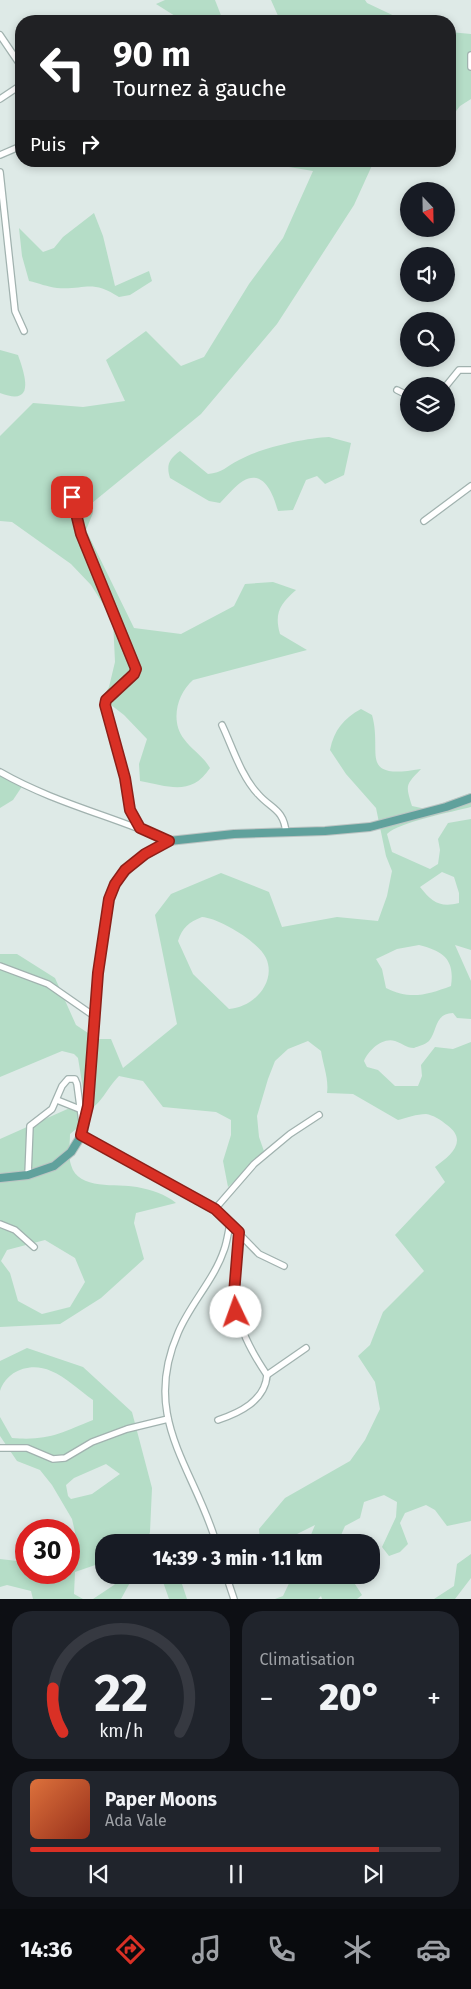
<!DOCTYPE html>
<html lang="fr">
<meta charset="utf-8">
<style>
body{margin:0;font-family:"Fira Sans",sans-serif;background:#20242c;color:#f1f3f6;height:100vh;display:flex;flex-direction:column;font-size:19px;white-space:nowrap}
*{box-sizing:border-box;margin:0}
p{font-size:16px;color:#9ea1a6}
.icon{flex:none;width:28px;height:28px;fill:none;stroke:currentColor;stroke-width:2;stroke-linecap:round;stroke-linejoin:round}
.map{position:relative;height:1599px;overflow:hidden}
.sheet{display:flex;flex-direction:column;gap:12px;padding:12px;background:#0d0f14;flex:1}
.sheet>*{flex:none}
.guide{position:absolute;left:15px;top:15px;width:441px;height:152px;border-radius:20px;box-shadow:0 2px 8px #0003;background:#202124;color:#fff;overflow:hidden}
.needle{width:32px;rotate:158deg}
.buttons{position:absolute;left:400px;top:182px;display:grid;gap:10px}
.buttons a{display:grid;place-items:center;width:55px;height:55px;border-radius:50%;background:#171b24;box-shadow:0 2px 8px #0003;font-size:25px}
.speed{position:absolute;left:15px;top:1519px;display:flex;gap:10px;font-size:25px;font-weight:700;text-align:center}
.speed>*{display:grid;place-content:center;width:65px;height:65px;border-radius:50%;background:#171b24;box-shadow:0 2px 8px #0003;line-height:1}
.speed .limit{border:8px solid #d22;background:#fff;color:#111}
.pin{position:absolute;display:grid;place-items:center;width:42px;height:42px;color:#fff;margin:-21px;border-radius:10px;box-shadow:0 2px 8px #0006}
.me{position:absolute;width:55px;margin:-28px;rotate:357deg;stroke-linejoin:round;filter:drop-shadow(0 0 4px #0008)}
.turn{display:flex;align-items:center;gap:18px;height:105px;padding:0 15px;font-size:22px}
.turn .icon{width:65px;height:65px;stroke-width:2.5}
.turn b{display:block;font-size:35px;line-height:42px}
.then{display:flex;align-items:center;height:48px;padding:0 15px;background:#0003;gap:10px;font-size:19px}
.big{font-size:38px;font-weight:800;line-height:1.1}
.sheet .card{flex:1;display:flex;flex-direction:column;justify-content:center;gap:8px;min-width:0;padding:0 18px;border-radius:20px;background:#20242c}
.sheet .dial{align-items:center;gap:0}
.dial svg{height:130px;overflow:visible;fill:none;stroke:#363941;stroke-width:7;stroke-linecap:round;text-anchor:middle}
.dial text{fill:#f1f3f6;stroke:none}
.song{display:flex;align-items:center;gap:15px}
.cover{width:60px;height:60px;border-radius:8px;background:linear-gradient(135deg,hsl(20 70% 55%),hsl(10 70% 35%))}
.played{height:5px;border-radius:2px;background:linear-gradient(90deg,#d93025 85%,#363941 85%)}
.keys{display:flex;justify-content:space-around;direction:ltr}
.heat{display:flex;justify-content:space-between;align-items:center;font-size:28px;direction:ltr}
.sheet .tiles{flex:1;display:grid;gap:12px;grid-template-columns:1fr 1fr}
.card:last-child{grid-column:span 2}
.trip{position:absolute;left:95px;top:1534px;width:285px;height:50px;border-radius:20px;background:#171b24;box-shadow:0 2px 8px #0003;font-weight:800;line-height:50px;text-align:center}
.tab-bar{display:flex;height:80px;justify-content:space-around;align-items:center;background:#090b0e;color:#9ea1a6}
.tab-bar .icon{width:35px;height:35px}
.tab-bar .selected{color:#d93025}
.tab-bar b{font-size:22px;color:#f1f3f6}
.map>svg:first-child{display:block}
</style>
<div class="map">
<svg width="471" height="1599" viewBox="0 0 471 1599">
<rect width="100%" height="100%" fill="#deeae7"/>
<g fill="#b5ddc7" fill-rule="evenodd">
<path d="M165 0H215L222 18 221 21H183L156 4Z"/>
<path d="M271 0H365L367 3 405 21H278L279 18Z"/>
<path d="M450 32 471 34V99L460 106 450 119Z"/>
<path d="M271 161H374L354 205 277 324 201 414 92 503 93 513 86 530 134 628 181 634 234 606 245 584 273 582 296 590C280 604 274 613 280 634L307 650 193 680C177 694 170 721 184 739 192 750 203 756 210 768 191 797 168 786 140 781L139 764 147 739 124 715 102 698 109 687 115 662 113 620 91 585 71 564 12 522 0 521V436L33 403 83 407 125 401 106 360 146 331 181 366 204 357 249 284 283 238 313 171 277 165Z"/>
<path d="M94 213 103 236 115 286 149 271 152 281 130 295 119 297C91 279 86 290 57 288 48 287 38 283 29 281L22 256 19 228 43 252 54 248 63 237Z"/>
<path d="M0 350 18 355C25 375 36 407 0 393Z"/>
<path d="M329 437 351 443 344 475 325 484 317 476 306 480 293 510 278 511C274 496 264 468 243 481 235 486 227 496 220 503L209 501 170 478C166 465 169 459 180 451L208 474C222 473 227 466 239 460 260 448 305 438 329 437Z"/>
<path d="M361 709 372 715C383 754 357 780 421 769 406 785 405 784 412 806L426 809 471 793V807C452 812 399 822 387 834L392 852 430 869 438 864 440 850 438 839 448 823 471 819V950L455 945 471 981V1019L457 1018 453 1013C434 1014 438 1030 429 1041 425 1045 418 1046 414 1048 406 1048 402 1043 395 1041 382 1037 368 1051 364 1061L367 1067 378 1070 395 1086H418L422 1076 421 1065 435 1047 453 1049 471 1042V1521L447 1526 435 1510 426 1505 405 1513 400 1523 408 1544 400 1552 389 1556 382 1547 396 1517 397 1502 384 1495 364 1502 360 1518 345 1526 338 1542H308L315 1525 281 1542H260L259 1529 285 1498 350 1461 365 1440 380 1409 375 1382 358 1356 370 1345 383 1312 424 1271 395 1235 445 1182 435 1167C450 1156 469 1141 447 1125 441 1120 433 1115 426 1114 417 1114 406 1118 398 1120L353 1094 327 1093C329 1079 323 1065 321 1051L308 1041 288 1049 275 1061 268 1079 257 1116 259 1137 265 1154 228 1187 223 1161 231 1135V1120L216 1112 163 1107 143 1081 119 1076C106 1089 102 1104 86 1112L80 1126 70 1134C70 1143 68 1156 71 1165 78 1191 117 1183 137 1187 152 1190 165 1194 176 1203L136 1213 134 1223 144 1259 101 1298 60 1324 0 1327V1139L81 1103 84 1095 78 1058 74 1054 62 1051 0 1077V954H17L55 978 76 1025 97 1039H111L123 1068 177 1024 155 915 171 894 221 873 269 892 282 927 337 917 378 921 387 896 392 871 386 856 376 808 346 774 330 750C334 730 344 718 361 709ZM442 872 454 877 459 893V903C440 908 432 902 420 887ZM202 917C219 918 259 942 266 958 277 982 253 1008 229 1009L193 974 178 941C182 928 189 922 202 917ZM419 945C443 951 455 959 451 986 427 995 410 1000 386 988L382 969 376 959 397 949ZM45 1240 75 1258 85 1282 70 1307 42 1314 18 1301 10 1273 1 1261 7 1250Z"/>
<path d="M6 775 23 785 13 800 0 808V776Z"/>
<path d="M27 1348 83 1367 132 1412 152 1488 150 1532 147 1542H104V1562L75 1572 74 1594 83 1599H33L31 1591 7 1585 0 1587V1559L26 1562V1572H69V1546L77 1541 72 1519 52 1485 40 1470 17 1461 0 1436V1417L12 1438C48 1441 61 1433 93 1420V1400C80 1391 66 1377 51 1371 31 1362 7 1370 0 1391V1361ZM106 1464 120 1474 92 1494 71 1499 68 1496 66 1485 74 1478Z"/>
<path d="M471 1554V1578L455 1599H434L454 1586 457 1564Z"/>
<path d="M123 1575H134L121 1599H93L114 1585Z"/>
<path d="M166 1575H179L187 1599H169L162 1579Z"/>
<path d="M293 1575H328L337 1580 353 1581 362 1595 357 1599H322L321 1596 318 1599H275L283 1596Z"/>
</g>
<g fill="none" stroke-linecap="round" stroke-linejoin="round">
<defs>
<g id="minor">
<path d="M0 35 21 66"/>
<path d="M471 55V67"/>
<path d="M0 99 21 85"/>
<path d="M0 155 21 146"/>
<path d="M0 172 15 311 24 331"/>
<path d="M446 386 459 370H471"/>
<path d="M397 390 409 396"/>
<path d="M72 497 81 534 136 669 134 674 106 700 105 705 125 777 130 809 140 828"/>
<path d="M424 521 471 486"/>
<path d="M222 725C232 746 241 776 258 794 271 809 284 809 286 833"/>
<path d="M0 772C54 803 113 816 169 841"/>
<path d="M0 966 48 984 94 1016"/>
<path d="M57 1100 82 1110"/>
<path d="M81 1135 215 1209 259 1254 284 1266"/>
<path d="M28 1175 30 1126 52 1109 62 1086 68 1079H75L77 1084 82 1122"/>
<path d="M215 1209 254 1164 290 1134 319 1115"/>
<path d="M0 1224 15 1230 34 1247"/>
<path d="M267 1375 306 1348"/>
<path d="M218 1420C239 1413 265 1401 267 1375 230 1320 232 1296 239 1232"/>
<path d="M0 1448H27L53 1459 65 1458 92 1442 127 1429 168 1419"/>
<path d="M216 1542C193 1466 141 1418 178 1333 190 1304 214 1280 224 1250 227 1242 228 1233 230 1224"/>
<path d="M226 1575 234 1599"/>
</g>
<path id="major" d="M0 1178 28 1175 54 1166 71 1152 83 1133 88 1106 98 973 109 899 115 884 135 861 169 841 234 834 325 831 370 827 446 807 471 798"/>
</defs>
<use href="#minor" stroke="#a1b2af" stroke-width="8"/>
<use href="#major" stroke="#bcc4c3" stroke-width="10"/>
<use href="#minor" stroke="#fff" stroke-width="5.5"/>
<use href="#major" stroke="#60a19c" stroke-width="8"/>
</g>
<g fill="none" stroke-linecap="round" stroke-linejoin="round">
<defs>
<path id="route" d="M72 497 81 534 136 669 134 674 106 700 105 705 125 778 130 810 140 828 169 841 145 854 125 870 115 884 109 899 98 973 88 1106 81 1135 215 1209 239 1232 234 1294 236 1312"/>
</defs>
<use href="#route" stroke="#8d1f18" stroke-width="12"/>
<use href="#route" stroke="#d93025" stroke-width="9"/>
</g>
</svg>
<div class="buttons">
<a><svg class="needle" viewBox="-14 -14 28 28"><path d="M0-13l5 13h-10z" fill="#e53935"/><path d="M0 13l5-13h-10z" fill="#9ea1a6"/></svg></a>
<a><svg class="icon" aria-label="sound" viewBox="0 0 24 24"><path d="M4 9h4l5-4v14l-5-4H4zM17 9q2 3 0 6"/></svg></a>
<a><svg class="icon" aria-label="search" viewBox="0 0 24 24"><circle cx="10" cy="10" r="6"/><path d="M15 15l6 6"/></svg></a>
<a><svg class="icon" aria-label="layers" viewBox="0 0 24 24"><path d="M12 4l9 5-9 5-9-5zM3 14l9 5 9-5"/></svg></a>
</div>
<div class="speed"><div class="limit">30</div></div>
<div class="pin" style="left:72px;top:497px;background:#d93025"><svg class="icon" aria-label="arrive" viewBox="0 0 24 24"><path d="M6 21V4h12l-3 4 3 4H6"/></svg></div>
<svg class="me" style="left:236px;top:1312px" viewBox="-20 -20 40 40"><circle r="19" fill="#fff"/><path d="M0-13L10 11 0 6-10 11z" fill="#d93025"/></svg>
<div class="trip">14:39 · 3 min · 1.1 km</div>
<div class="guide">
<div class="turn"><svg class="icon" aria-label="left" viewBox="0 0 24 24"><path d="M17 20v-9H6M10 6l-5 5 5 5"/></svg><div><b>90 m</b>Tournez à gauche</div></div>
<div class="then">Puis<svg class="icon" aria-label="right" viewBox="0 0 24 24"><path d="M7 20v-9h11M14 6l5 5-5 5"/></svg></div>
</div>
</div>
<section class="sheet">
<div class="tiles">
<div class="card dial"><svg viewBox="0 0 100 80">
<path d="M14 69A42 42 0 1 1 86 69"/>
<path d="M14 69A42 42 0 0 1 8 42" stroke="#d93025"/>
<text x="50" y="56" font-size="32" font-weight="700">22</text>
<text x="50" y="72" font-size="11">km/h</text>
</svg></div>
<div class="card"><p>Climatisation</p>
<div class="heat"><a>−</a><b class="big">20°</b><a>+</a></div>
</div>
<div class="card">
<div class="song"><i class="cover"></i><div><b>Paper Moons</b><p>Ada Vale</p></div></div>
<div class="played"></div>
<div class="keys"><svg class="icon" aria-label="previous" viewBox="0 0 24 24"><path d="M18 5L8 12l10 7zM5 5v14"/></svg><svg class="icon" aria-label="pause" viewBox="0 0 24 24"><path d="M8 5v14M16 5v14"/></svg><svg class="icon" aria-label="next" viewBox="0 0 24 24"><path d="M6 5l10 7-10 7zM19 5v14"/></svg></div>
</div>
</div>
</section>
<nav class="tab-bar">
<b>14:36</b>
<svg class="icon selected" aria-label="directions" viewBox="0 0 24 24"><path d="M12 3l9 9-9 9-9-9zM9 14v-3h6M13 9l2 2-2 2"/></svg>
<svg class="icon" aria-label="music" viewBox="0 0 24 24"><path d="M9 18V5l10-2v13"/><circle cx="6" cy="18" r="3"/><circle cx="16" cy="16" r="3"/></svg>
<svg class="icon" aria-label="phone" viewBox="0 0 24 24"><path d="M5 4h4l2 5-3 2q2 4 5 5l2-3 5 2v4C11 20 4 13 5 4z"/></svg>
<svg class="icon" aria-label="climate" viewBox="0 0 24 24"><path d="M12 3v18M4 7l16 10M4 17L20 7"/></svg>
<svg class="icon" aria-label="car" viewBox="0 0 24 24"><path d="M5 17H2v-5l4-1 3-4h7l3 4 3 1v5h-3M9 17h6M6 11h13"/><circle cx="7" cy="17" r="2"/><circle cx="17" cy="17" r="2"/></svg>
</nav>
